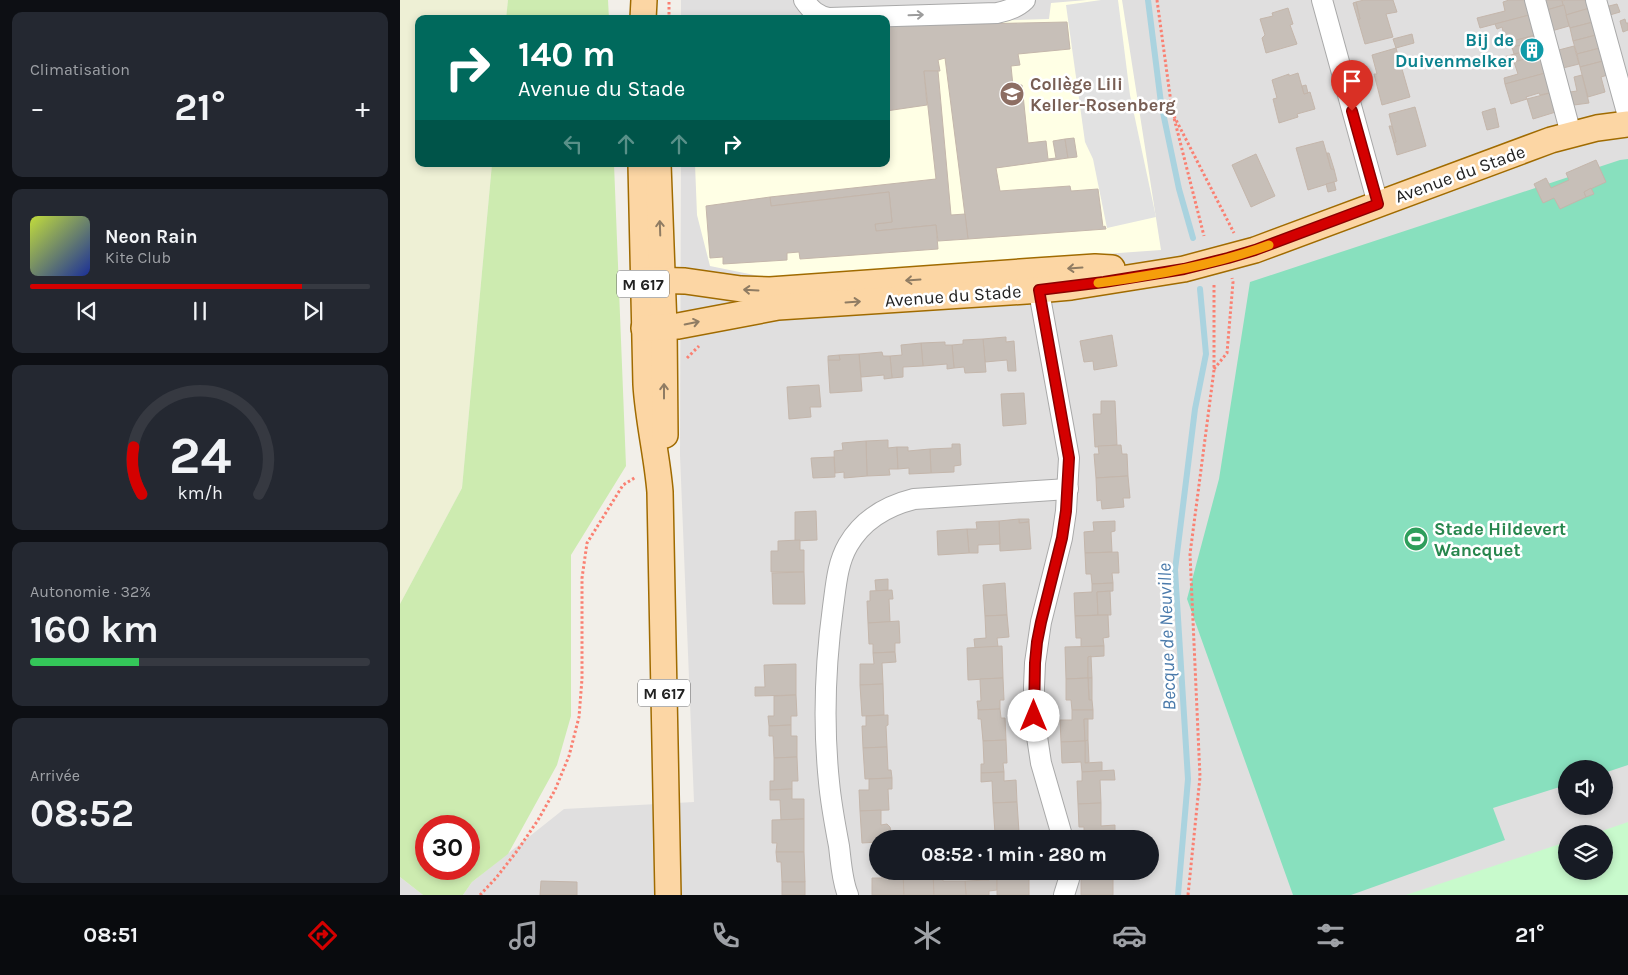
<!DOCTYPE html>
<html lang="fr">
<meta charset="utf-8">
<style>
body{margin:0;font-family:Karla,sans-serif;background:#242831;color:#f1f3f6;height:100vh;display:flex;flex-direction:column;font-size:19px;white-space:nowrap}
*{box-sizing:border-box;margin:0}
p{font-size:16px;color:#9ea1a6}
.icon{flex:none;width:28px;height:28px;fill:none;stroke:currentColor;stroke-width:2;stroke-linecap:round;stroke-linejoin:round}
.map{position:relative;flex:1;overflow:hidden}
.drawer{display:flex;flex-direction:column;gap:12px;padding:12px;background:#0d0f14;width:400px}
.drawer>*{flex:none}
.guide{position:absolute;left:15px;top:15px;width:475px;height:152px;border-radius:10px;box-shadow:0 2px 8px #0003;background:#00695c;color:#fff;overflow:hidden}
.fabs{position:absolute;left:1158px;top:760px;display:grid;gap:10px}
.fabs a{display:grid;place-items:center;width:55px;height:55px;border-radius:50%;background:#171b24;box-shadow:0 2px 8px #0003;font-size:25px}
.speed{position:absolute;left:15px;top:815px;display:flex;gap:10px;font-size:25px;font-weight:700;text-align:center}
.speed>*{display:grid;place-content:center;width:65px;height:65px;border-radius:50%;background:#171b24;box-shadow:0 2px 8px #0003;line-height:1}
.speed .limit{border:8px solid #d22;background:#fff;color:#111}
.pin{position:absolute;display:grid;place-items:center;width:42px;height:42px;color:#fff;margin:-51px -21px;border-radius:50% 50% 50% 0;rotate:-45deg;box-shadow:0 0 5px #0007}
.pin .icon{rotate:45deg}
.me{position:absolute;width:55px;margin:-28px;rotate:0deg;stroke-linejoin:round;filter:drop-shadow(0 0 4px #0008)}
.turn{display:flex;align-items:center;gap:18px;height:105px;padding:0 20px;font-size:22px}
.turn .icon{width:65px;height:65px;stroke-width:2.5}
.turn b{display:block;font-size:35px;line-height:42px}
.lanes{display:flex;align-items:center;height:48px;padding:0 20px;background:#0003;justify-content:center;gap:25px;direction:ltr}
.lanes .off{opacity:.35}
.big{font-size:38px;font-weight:700;line-height:1.1}
.drawer .tile{flex:1;display:flex;flex-direction:column;justify-content:center;gap:8px;min-width:0;padding:0 18px;border-radius:10px;background:#242831}
.drawer .dial{align-items:center;gap:0}
.dial svg{height:130px;overflow:visible;fill:none;stroke:#363941;stroke-width:7;stroke-linecap:round;text-anchor:middle}
.dial text{fill:#f1f3f6;stroke:none}
.song{display:flex;align-items:center;gap:15px}
.cover{width:60px;height:60px;border-radius:8px;background:linear-gradient(135deg,hsl(70 70% 55%),hsl(230 70% 35%))}
.played{height:5px;border-radius:2px;background:linear-gradient(90deg,#d40000 80%,#363941 80%)}
.keys{display:flex;justify-content:space-around;direction:ltr}
.heat{display:flex;justify-content:space-between;align-items:center;font-size:28px;direction:ltr}
.charge{height:8px;border-radius:4px;background:linear-gradient(90deg,#34c759 32%,#363941 0)}
.trip{position:absolute;left:469px;top:830px;width:290px;height:50px;border-radius:25px;background:#171b24;box-shadow:0 2px 8px #0003;font-weight:700;line-height:50px;text-align:center}
.dock{display:flex;height:80px;justify-content:space-around;align-items:center;background:#090b0e;color:#9ea1a6}
.dock .icon{width:35px;height:35px}
.dock .current{color:#d40000}
.dock b{font-size:22px;color:#f1f3f6}
main{display:flex;flex:1;min-height:0}
.map>svg:first-child{display:block}
</style>
<main>
<section class="drawer">
<div class="tile"><p>Climatisation</p>
<div class="heat"><a>−</a><b class="big">21°</b><a>+</a></div>
</div>
<div class="tile">
<div class="song"><i class="cover"></i><div><b>Neon Rain</b><p>Kite Club</p></div></div>
<div class="played"></div>
<div class="keys"><svg class="icon" aria-label="previous" viewBox="0 0 24 24"><path d="M18 5L8 12l10 7zM5 5v14"/></svg><svg class="icon" aria-label="pause" viewBox="0 0 24 24"><path d="M8 5v14M16 5v14"/></svg><svg class="icon" aria-label="next" viewBox="0 0 24 24"><path d="M6 5l10 7-10 7zM19 5v14"/></svg></div>
</div>
<div class="tile dial"><svg viewBox="0 0 100 80">
<path d="M14 69A42 42 0 1 1 86 69"/>
<path d="M14 69A42 42 0 0 1 9 40" stroke="#d40000"/>
<text x="50" y="56" font-size="32" font-weight="700">24</text>
<text x="50" y="72" font-size="11">km/h</text>
</svg></div>
<div class="tile"><p>Autonomie · 32%</p><b class="big">160 km</b><div class="charge"></div></div>
<div class="tile"><p>Arrivée</p><b class="big">08:52</b></div>
</section>
<div class="map">
<svg width="1228" height="895" viewBox="0 0 1228 895">
<rect width="100%" height="100%" fill="#f2efe9"/>
<g fill="#e0dfdf" fill-rule="evenodd">
<path d="M281 0H1228V895H63L72 882 164 809 294 802 280 455 281 164H486V19H281ZM1166 769H1204V806H1166ZM1166 834H1204V871H1166ZM478 839H750V871H478Z"/>
<path d="M0 877 23 895H0Z"/>
</g>
<path fill="#ffffe5" d="M687 0H722L761 250 369 278 310 266 297 215 295 164H486V24L649 19 651 3Z"/>
<path fill="#eef0d5" d="M0 0H108L106 19H19V164H92L62 488 0 604Z"/>
<g fill="#cdebb0" fill-rule="evenodd">
<path d="M108 0H208L209 19H106Z"/>
<path d="M92 164H214L226 466 171 555V716L157 765 108 854 72 882 63 895H23L0 877V604L62 488ZM26 826H69V869H26Z"/>
</g>
<path fill="#c8facc" d="M1228 822V895H1006L1166 842V871H1204V834H1193Z"/>
<path fill="#88e0be" d="M1228 159V765L1204 773V769H1166V785L1093 808 1105 840 951 895H893L787 599 819 479 850 282 1220 160Z"/>
<path fill="#e2e2e2" d="M701 0H718L730 95 756 217 707 228 693 159 685 142 666 5Z"/>
<g fill="none" stroke-linecap="round" stroke-linejoin="round">
<g stroke="#aad3df" stroke-width="6">
<path d="M748 0 761 103 779 189 793 238"/>
<path d="M778 895 788 779 775 570 795 409 806 354 800 289"/>
</g>
</g>
<g fill="#c7bfb8" stroke="#c4b6ab">
<path d="M964 0H993L997 12 986 14 993 37 965 44 958 20 960 19 956 2Z"/>
<path d="M1109 0H1130L1133 14 1080 28 1077 18 1105 11 1103 2Z"/>
<path d="M1140 0H1162L1164 5 1144 11Z"/>
<path d="M1166 0H1191L1193 7 1166 15 1162 1Z"/>
<path d="M956 2 960 19 958 20 953 3Z"/>
<path d="M1217 4 1220 12 1203 17 1201 8Z"/>
<path d="M1164 5 1169 26 1148 32 1143 11Z"/>
<path d="M1193 7 1197 21 1170 28 1166 15Z"/>
<path d="M888 8 893 24 890 25 897 44 866 53 862 38 865 35 860 19 873 16 872 13Z"/>
<path d="M1133 14 1139 34 1106 43 1102 27 1097 29 1095 24Z"/>
<path d="M1225 19 1226 23H1228V30L1223 32 1220 21Z"/>
<path d="M1197 21 1200 34 1173 41 1170 28Z"/>
<path d="M667 22 670 49 618 54 620 65 611 66 613 86 622 85 628 143 646 141 648 159 656 158 653 141 665 139 668 158 596 168 600 191 670 186 671 191 698 189 703 227 705 226 706 229 568 239 545 58 538 60 540 71H524L527 105 486 111V26Z"/>
<path d="M1012 34 1014 43 996 48 993 39Z"/>
<path d="M1139 34 1144 54 1106 64 1104 57 1122 52 1121 45 1111 48 1109 42Z"/>
<path d="M1200 34 1204 47 1177 54 1173 41Z"/>
<path d="M1121 45 1122 52 1114 54 1112 47Z"/>
<path d="M1174 46 1179 64 1159 69 1155 51Z"/>
<path d="M1204 47 1207 60 1180 67 1177 54Z"/>
<path d="M996 48 1010 97 982 105 974 74H977L972 55Z"/>
<path d="M1144 54 1149 72 1105 84 1104 78 1118 74 1114 62Z"/>
<path d="M1207 60 1211 74 1201 77 1205 92 1188 97 1180 67Z"/>
<path d="M524 71H538L551 215 565 214 568 239 538 241 536 225 476 231 475 224 492 222 489 192 371 206 370 197 536 179Z"/>
<path d="M1149 72 1154 92 1140 95 1139 93 1126 97 1127 99 1111 104 1105 84Z"/>
<path d="M898 73 904 94 910 92 915 109 897 114 898 117 879 123 873 99 877 98 872 80 889 74V76Z"/>
<path d="M1182 75 1189 103 1174 105 1170 92 1177 91 1174 77Z"/>
<path d="M906 85 908 93 904 94 902 86Z"/>
<path d="M1154 92 1159 111 1133 119 1127 99Z"/>
<path d="M1015 107 1026 146 997 155 994 143 996 142 989 114Z"/>
<path d="M1095 108 1099 127 1087 130 1082 112Z"/>
<path d="M989 126H992L996 142 994 143Z"/>
<path d="M674 138 677 157 668 158 665 139Z"/>
<path d="M923 141 931 169H934L937 181 908 190 896 148Z"/>
<path d="M927 153H929L934 169H931Z"/>
<path d="M856 154 875 196 851 207 832 165Z"/>
<path d="M1196 160 1206 182 1184 192 1186 197 1160 209 1154 198 1143 203 1134 184 1146 178 1151 188 1169 180 1166 173Z"/>
<path d="M934 182 936 190 928 192 926 184Z"/>
<path d="M1191 188 1194 194 1186 197 1184 192Z"/>
<path d="M489 192 492 222 475 224 476 231 536 225 538 249 400 259 399 252 387 253V260L323 264V257L310 258 306 206 370 197 371 206Z"/>
<path d="M712 335 717 366 694 370 693 361 684 362 680 341Z"/>
<path d="M606 337V342L614 341 616 371H608L607 360 585 362 583 339Z"/>
<path d="M583 339 586 372 565 373 564 367 554 368 552 345 563 344V340Z"/>
<path d="M545 342V345H552L554 368 547 369V364L523 366 521 343Z"/>
<path d="M521 343 523 366 503 367V377L492 378 490 356 502 355 501 345Z"/>
<path d="M482 352 483 356H490L492 378 484 379V375L461 377 459 354Z"/>
<path d="M459 354 462 391 430 393 428 360H440L439 355Z"/>
<path d="M439 355 440 360H428V356Z"/>
<path d="M419 385 421 407H410L411 417 389 419 387 387Z"/>
<path d="M624 393 626 424 603 426 601 394Z"/>
<path d="M701 401H715L717 445 695 447 693 414H701Z"/>
<path d="M488 440V448L497 447 498 469H489L490 475 467 476 466 441Z"/>
<path d="M466 441 467 476 444 478V472L435 473 434 451 443 450 442 443Z"/>
<path d="M552 444H560L561 465 554 466V472L531 473 530 449 552 448Z"/>
<path d="M721 445 722 454H727L728 476 696 478 694 454H699L698 446Z"/>
<path d="M497 447H508V451L530 449 531 473 509 474V468L498 469Z"/>
<path d="M434 457 435 477 413 478 411 458Z"/>
<path d="M728 476 730 498H723L724 507 702 509 701 500 697 501 696 478Z"/>
<path d="M416 511 417 540 395 541V512Z"/>
<path d="M619 519H629V522L619 523Z"/>
<path d="M619 519V523L629 522 631 549 600 551 599 521Z"/>
<path d="M599 521 600 544 578 545V553H569L567 529H577L576 522Z"/>
<path d="M715 521V531L711 532 712 552 685 553 684 532 694 531 693 522Z"/>
<path d="M567 529 569 553 538 555 537 531Z"/>
<path d="M400 540V550H404V572H371V551H378V541Z"/>
<path d="M718 552 719 573H712L713 583 692 584 691 574H686L685 553Z"/>
<path d="M404 572 405 604H373L372 573Z"/>
<path d="M488 579V590L476 591 475 580Z"/>
<path d="M605 583 607 615 585 616 583 585Z"/>
<path d="M713 583V591L697 592 698 615 675 616 674 593 692 592V584Z"/>
<path d="M492 590 493 599H489L490 622 468 623 467 601H470V591Z"/>
<path d="M710 591 711 615H698L697 592Z"/>
<path d="M607 615 609 637 597 638 598 647 575 648 574 639 586 638 585 616Z"/>
<path d="M708 615 709 637 703 638 704 646 681 647V638H676L675 616Z"/>
<path d="M499 621 500 643H495V652L473 653V644H469L468 623Z"/>
<path d="M602 646 603 678 568 680 567 648Z"/>
<path d="M704 646V656L688 657V678L666 679 665 647Z"/>
<path d="M495 652 496 662 482 663 483 684 460 685V664H474L473 653Z"/>
<path d="M691 656 692 678H688V657Z"/>
<path d="M396 664V695L355 696V687H365L364 665Z"/>
<path d="M603 678 604 700H600V709L578 710 577 701H581L580 679Z"/>
<path d="M688 678H692V700H689Z"/>
<path d="M688 678 689 700H692L693 710H672L671 700H666V679Z"/>
<path d="M483 684 484 715 462 716 460 685Z"/>
<path d="M396 695 397 716H391V725L369 726 368 716H374V696Z"/>
<path d="M600 709 601 718H605L606 740 583 741 581 719H578V710Z"/>
<path d="M672 710H693V719H684L685 741 661 742 660 720H672Z"/>
<path d="M488 715V725L486 726 487 747 463 748 462 726H466V716Z"/>
<path d="M684 719H688V740L685 741Z"/>
<path d="M391 725V736H397V757L374 758 373 736H369V726Z"/>
<path d="M606 740 607 763H603L604 772 581 773V764H584L583 741Z"/>
<path d="M688 740 689 762 685 763V741Z"/>
<path d="M685 741V763L702 762V771L682 772 681 762 662 763 661 742Z"/>
<path d="M487 747 488 770H491L492 778 465 779 463 748Z"/>
<path d="M397 757 398 781H392V789L370 790V781H374V758Z"/>
<path d="M714 770 715 780H700L701 803 678 804 677 781H682V772Z"/>
<path d="M604 772V781L616 780 617 802 593 803 592 781 581 782V773Z"/>
<path d="M492 778V789H488L489 810 460 811 459 790H469V779Z"/>
<path d="M392 789V799H404V819L381 820 380 800H370V790Z"/>
<path d="M617 802 619 832 595 834 593 803Z"/>
<path d="M701 803V826L715 825V834L684 835V827H679L678 804Z"/>
<path d="M481 810V825L487 824 490 827 493 839H478V842L462 843 460 811Z"/>
<path d="M404 819V852H376L377 843H372V820Z"/>
<path d="M705 834V839H679V835Z"/>
<path d="M376 852H404L405 882H382L381 862H377Z"/>
<path d="M482 871H503L504 895H472V878H482Z"/>
<path d="M588 871H597V890L589 891V895H566L565 881 589 880Z"/>
<path d="M629 871V895H597V872Z"/>
<rect x="681" y="871" width="32" height="24"/>
<path d="M533 872 534 895H504L503 873Z"/>
<path d="M533 872H543V881H565L566 895H534Z"/>
<path d="M141 881 177 882V895H140Z"/>
<rect x="382" y="882" width="23" height="13"/>
</g>
<g fill="none" stroke-linecap="round" stroke-linejoin="round">
<defs>
<g id="minor">
<path d="M404 0C411 10 417 16 429 18L597 13C607 11 617 8 625 0"/>
<path d="M922 0 978 204"/>
<path d="M1135 0 1171 134"/>
<path d="M1196 0 1228 116"/>
<path d="M636 275 669 458 666 511 662 538 641 622 635 663 634 687V717L641 763 663 839"/>
<path d="M448 895C442 881 441 862 439 846 435 825 431 804 429 782 423 724 425 666 433 607 436 586 437 564 448 545 463 519 486 506 514 499L668 489"/>
<path d="M664 895 669 879V871"/>
</g>
<g id="major">
<path d="M243 19 244 0"/>
<path d="M241 164 246 384C248 420 257 455 260 492L268 895"/>
<path d="M258 164 264 327 265 435"/>
<path d="M243 280 285 281 341 289 370 290 635 271 695 267 712 268"/>
<path d="M244 328 278 326 378 307 626 291 671 287 784 269 855 250 1151 140 1197 128 1228 124"/>
</g>
</defs>
<use href="#minor" stroke="#a9a9a9" stroke-width="22"/>
<use href="#major" stroke="#a06b00" stroke-width="28"/>
<g stroke="#fa8072" stroke-width="3" stroke-dasharray="2.5 2.5" stroke-linecap="butt">
<path d="M757 0 772 110 804 236"/>
<path d="M269 2V19"/>
<path d="M774 116 834 233"/>
<path d="M287 358 299 346"/>
<path d="M814 369 827 353 833 282 832 278"/>
<path d="M80 895 96 878 117 851 138 820 155 790 169 756 179 717 182 679V578L187 543 223 485 236 477"/>
<path d="M788 895 800 777 790 554 814 370V284"/>
</g>
<use href="#minor" stroke="#fff" stroke-width="20"/>
<use href="#major" stroke="#fcd6a4" stroke-width="25"/>
</g>
<defs><path id="oneway-shaft" d="M-6 0H5M1.5-3L5.5 0L1.5 3" fill="none" stroke-width="1.6" stroke-linecap="round" stroke-linejoin="round" transform="scale(1.25)"/></defs>
<use stroke="#9c9c9c" href="#oneway-shaft" transform="translate(516 15) rotate(-2)"/>
<g stroke="#8f7c63">
<use href="#oneway-shaft" transform="translate(260 228) rotate(-92)"/>
<use href="#oneway-shaft" transform="translate(675 268) rotate(176)"/>
<use href="#oneway-shaft" transform="translate(513 280) rotate(176)"/>
<use href="#oneway-shaft" transform="translate(351 290) rotate(-177)"/>
<use href="#oneway-shaft" transform="translate(453 302) rotate(-4)"/>
<use href="#oneway-shaft" transform="translate(292 323) rotate(-12)"/>
<use href="#oneway-shaft" transform="translate(264 391) rotate(-90)"/>
</g>
<g fill="none" stroke-linecap="round" stroke-linejoin="round">
<defs>
<path id="route" d="M634 716 635 663 637 642 641 622 662 538 666 511 669 458 639 290 704 282 784 269 828 258 855 250 978 204 952 111"/>
</defs>
<use href="#route" stroke="#8a0000" stroke-width="12"/>
<use href="#route" stroke="#d40000" stroke-width="9"/>
<path stroke="#f59e0b" stroke-width="9" d="M698 283C756 275 815 265 869 245"/>
</g>
<defs>
<symbol id="building-disc" viewBox="-11 -11 22 22"><circle r="9.5" fill="#0f9aa8" stroke="#fff"/><path d="M-4-6H4V6H1V3H-1V6H-4ZM-2.5-4.3h1.7v1.8h-1.7ZM.8-4.3h1.7v1.8H.8ZM-2.5-1h1.7V.8h-1.7ZM.8-1h1.7V.8H.8Z" fill="#fff"/></symbol>
<symbol id="school-disc" viewBox="-11 -11 22 22"><circle r="9.5" fill="#8d6e63" stroke="#fff"/><path d="M0-5L7-2L0 1L-7-2ZM-4 1L0 2.5L4 1V4Q0 6-4 4Z" fill="#fff"/></symbol>
<symbol id="stadium-disc" viewBox="-11 -11 22 22"><circle r="9.5" fill="#2e9e5b" stroke="#fff"/><path d="M0-5a6.5 5 0 1 0 0 10a6.5 5 0 1 0 0-10ZM-3.5-1.8h7v3.6h-7Z" fill="#fff"/></symbol>
</defs>
<g fill-rule="evenodd">
<use href="#building-disc" x="1118" y="36" width="28" height="28"/>
<use href="#school-disc" x="598" y="80" width="28" height="28"/>
<use href="#stadium-disc" x="1002" y="525" width="28" height="28"/>
</g>
<g text-anchor="middle" stroke-width="5" stroke-linejoin="round" paint-order="stroke">
<g fill="#fff" stroke="#646464" stroke-width="1">
<rect x="217" y="270.5" width="52" height="27" rx="4"/>
<rect x="238" y="679.5" width="52" height="27" rx="4"/>
</g>
<g font-size="16" font-weight="bold" fill="#222">
<text x="243" y="290">M 617</text>
<text x="264" y="699">M 617</text>
</g>
<g font-size="18" font-weight="bold" fill="#0d838f" stroke="#fff" text-anchor="end">
<text x="1114" y="46">Bij de<tspan x="1114" dy="21">Duivenmelker</tspan></text>
</g>
<g font-size="18" font-weight="bold" fill="#785e54" stroke="#fff" text-anchor="start">
<text x="630" y="90">Collège Lili<tspan x="630" dy="21">Keller-Rosenberg</tspan></text>
</g>
<g font-size="18" fill="#222" stroke="#fff">
<text transform="translate(1060 174) rotate(-20)" y="6">Avenue du Stade</text>
<text transform="translate(553 296) rotate(-4)" y="6">Avenue du Stade</text>
</g>
<g font-size="18" font-weight="bold" fill="#27864d" stroke="#fff" text-anchor="start">
<text x="1034" y="535">Stade Hildevert<tspan x="1034" dy="21">Wancquet</tspan></text>
</g>
<g font-size="19" font-style="italic" fill="#4a7aab" stroke="#fff">
<text transform="translate(766 637) rotate(-92)" y="7">Becque de Neuville</text>
</g>
</g>
</svg>
<div class="fabs">
<a><svg class="icon" aria-label="sound" viewBox="0 0 24 24"><path d="M4 9h4l5-4v14l-5-4H4zM17 9q2 3 0 6"/></svg></a>
<a><svg class="icon" aria-label="layers" viewBox="0 0 24 24"><path d="M12 4l9 5-9 5-9-5zM3 14l9 5 9-5"/></svg></a>
</div>
<div class="speed"><div class="limit">30</div></div>
<div class="pin" style="left:952px;top:111px;background:#d93025"><svg class="icon" aria-label="arrive" viewBox="0 0 24 24"><path d="M6 21V4h12l-3 4 3 4H6"/></svg></div>
<svg class="me" style="left:634px;top:716px" viewBox="-20 -20 40 40"><circle r="19" fill="#fff"/><path d="M0-13L10 11 0 6-10 11z" fill="#d40000"/></svg>
<div class="trip">08:52 · 1 min · 280 m</div>
<div class="guide">
<div class="turn"><svg class="icon" aria-label="right" viewBox="0 0 24 24"><path d="M7 20v-9h11M14 6l5 5-5 5"/></svg><div><b>140 m</b>Avenue du Stade</div></div>
<div class="lanes"><svg class="icon off" aria-label="left" viewBox="0 0 24 24"><path d="M17 20v-9H6M10 6l-5 5 5 5"/></svg><svg class="icon off" aria-label="ahead" viewBox="0 0 24 24"><path d="M12 20V5M6 11l6-6 6 6"/></svg><svg class="icon off" aria-label="ahead" viewBox="0 0 24 24"><path d="M12 20V5M6 11l6-6 6 6"/></svg><svg class="icon" aria-label="right" viewBox="0 0 24 24"><path d="M7 20v-9h11M14 6l5 5-5 5"/></svg></div>
</div>
</div>
</main>
<nav class="dock">
<b>08:51</b>
<svg class="icon current" aria-label="directions" viewBox="0 0 24 24"><path d="M12 3l9 9-9 9-9-9zM9 14v-3h6M13 9l2 2-2 2"/></svg>
<svg class="icon" aria-label="music" viewBox="0 0 24 24"><path d="M9 18V5l10-2v13"/><circle cx="6" cy="18" r="3"/><circle cx="16" cy="16" r="3"/></svg>
<svg class="icon" aria-label="phone" viewBox="0 0 24 24"><path d="M5 4h4l2 5-3 2q2 4 5 5l2-3 5 2v4C11 20 4 13 5 4z"/></svg>
<svg class="icon" aria-label="climate" viewBox="0 0 24 24"><path d="M12 3v18M4 7l16 10M4 17L20 7"/></svg>
<svg class="icon" aria-label="car" viewBox="0 0 24 24"><path d="M5 17H2v-5l4-1 3-4h7l3 4 3 1v5h-3M9 17h6M6 11h13"/><circle cx="7" cy="17" r="2"/><circle cx="17" cy="17" r="2"/></svg>
<svg class="icon" aria-label="filters" viewBox="0 0 24 24"><path d="M4 7h16M4 17h16"/><circle cx="9" cy="7" r="2"/><circle cx="15" cy="17" r="2"/></svg>
<b>21°</b>
</nav>
